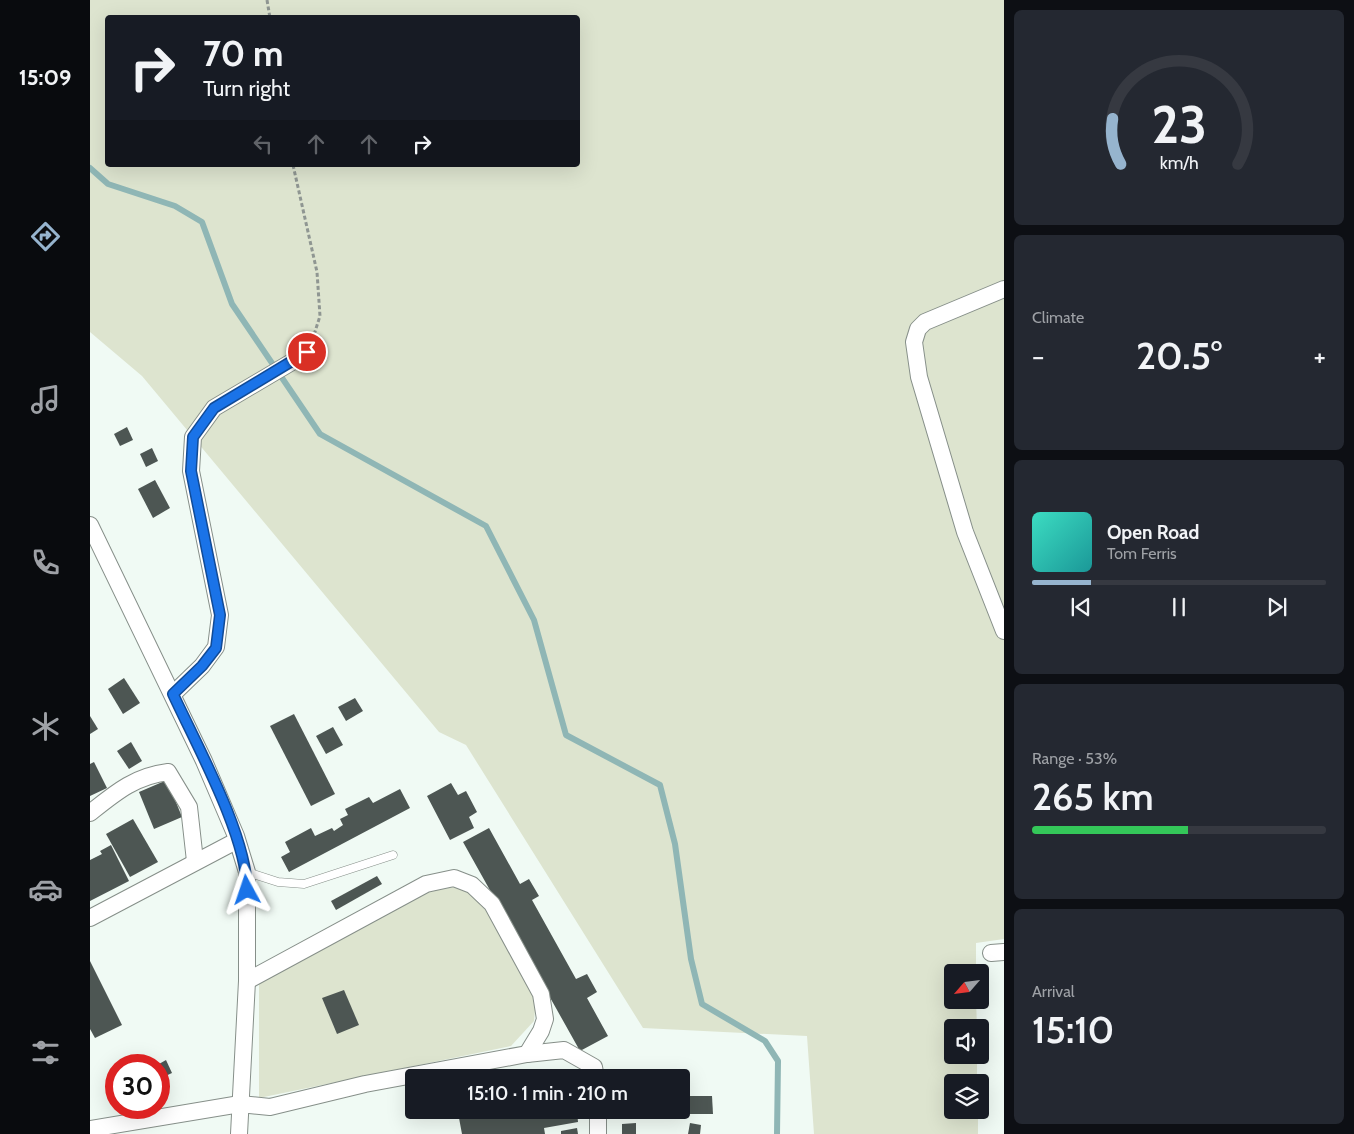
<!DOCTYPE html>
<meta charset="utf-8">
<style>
body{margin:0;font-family:Cabin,sans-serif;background:#242831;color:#f1f3f6;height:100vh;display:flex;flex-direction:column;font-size:19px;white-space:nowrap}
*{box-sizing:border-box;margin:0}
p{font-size:16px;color:#9ea1a6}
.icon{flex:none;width:28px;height:28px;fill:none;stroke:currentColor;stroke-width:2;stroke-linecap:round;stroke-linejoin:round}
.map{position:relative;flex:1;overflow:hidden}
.side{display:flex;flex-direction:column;gap:10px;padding:10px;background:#0d0f14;width:350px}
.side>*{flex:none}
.banner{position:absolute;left:15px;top:15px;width:475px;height:152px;border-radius:5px;box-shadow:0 5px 20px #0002;background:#171b24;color:#f1f3f6;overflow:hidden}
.needle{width:32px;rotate:242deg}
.tools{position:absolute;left:854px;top:964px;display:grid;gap:10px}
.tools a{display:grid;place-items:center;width:45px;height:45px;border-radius:5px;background:#171b24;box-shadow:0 5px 20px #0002;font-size:25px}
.speed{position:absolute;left:15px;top:1054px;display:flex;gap:10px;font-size:25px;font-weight:700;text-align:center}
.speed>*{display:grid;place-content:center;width:65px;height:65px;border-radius:50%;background:#171b24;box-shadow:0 5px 20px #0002;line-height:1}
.speed .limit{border:8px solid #d22;background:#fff;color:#111}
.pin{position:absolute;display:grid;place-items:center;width:42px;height:42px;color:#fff;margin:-21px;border:2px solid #fff;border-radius:50%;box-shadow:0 1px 5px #0007}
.me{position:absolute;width:55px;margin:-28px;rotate:355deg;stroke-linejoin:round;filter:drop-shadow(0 0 4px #0008)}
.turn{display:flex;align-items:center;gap:18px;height:105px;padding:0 15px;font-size:22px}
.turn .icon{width:65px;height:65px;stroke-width:2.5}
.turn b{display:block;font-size:35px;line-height:42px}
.lanes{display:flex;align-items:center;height:48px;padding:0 15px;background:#0003;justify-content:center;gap:25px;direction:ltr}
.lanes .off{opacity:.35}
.big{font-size:38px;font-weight:600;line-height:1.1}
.side .card{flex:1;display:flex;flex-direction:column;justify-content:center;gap:8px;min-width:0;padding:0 18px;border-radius:8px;background:#242831}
.side .dial{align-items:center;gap:0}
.dial svg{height:130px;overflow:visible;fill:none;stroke:#363941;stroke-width:7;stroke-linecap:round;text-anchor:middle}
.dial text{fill:#f1f3f6;stroke:none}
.song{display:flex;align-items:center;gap:15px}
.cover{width:60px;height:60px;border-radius:8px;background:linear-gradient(135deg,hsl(170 70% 55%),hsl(180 70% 35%))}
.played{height:5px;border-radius:2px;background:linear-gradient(90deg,#96b4ce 20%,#363941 20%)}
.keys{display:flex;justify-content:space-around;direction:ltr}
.heat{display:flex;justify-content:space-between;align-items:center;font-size:28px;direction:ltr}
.charge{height:8px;border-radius:4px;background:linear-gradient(90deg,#34c759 53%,#363941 0)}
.trip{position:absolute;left:315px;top:1069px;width:285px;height:50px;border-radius:5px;background:#171b24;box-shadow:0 5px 20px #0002;font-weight:600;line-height:50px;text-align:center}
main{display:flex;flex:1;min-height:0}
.menu{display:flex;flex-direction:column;width:90px;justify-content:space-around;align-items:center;background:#090b0e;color:#9ea1a6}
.menu .icon{width:35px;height:35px}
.menu .selected{color:#96b4ce}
.menu b{font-size:22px;color:#f1f3f6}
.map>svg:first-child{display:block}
</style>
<main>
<nav class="menu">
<b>15:09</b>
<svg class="icon selected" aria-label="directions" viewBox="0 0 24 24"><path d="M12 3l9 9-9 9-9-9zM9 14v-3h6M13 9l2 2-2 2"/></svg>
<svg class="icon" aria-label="music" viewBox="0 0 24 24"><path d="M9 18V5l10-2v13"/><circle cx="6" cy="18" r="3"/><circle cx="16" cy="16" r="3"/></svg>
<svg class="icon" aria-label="phone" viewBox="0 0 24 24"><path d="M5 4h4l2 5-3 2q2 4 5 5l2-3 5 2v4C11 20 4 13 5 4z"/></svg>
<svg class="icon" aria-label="climate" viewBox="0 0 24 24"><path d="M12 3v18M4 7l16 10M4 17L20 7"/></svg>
<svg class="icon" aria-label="car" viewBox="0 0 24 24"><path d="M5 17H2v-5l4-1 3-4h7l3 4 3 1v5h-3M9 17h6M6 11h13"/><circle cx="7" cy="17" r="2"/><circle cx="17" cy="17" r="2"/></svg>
<svg class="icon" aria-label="filters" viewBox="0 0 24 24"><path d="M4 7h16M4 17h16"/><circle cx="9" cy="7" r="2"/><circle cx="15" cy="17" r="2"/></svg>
</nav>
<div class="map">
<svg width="914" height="1134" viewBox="0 0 914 1134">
<rect width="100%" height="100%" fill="#f0faf4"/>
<g fill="#dde4cf" fill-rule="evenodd">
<path d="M0 0H914V939L886 943V972H862V1000H886L887 1027 862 1028V1055H887V1082H862V1110H888V1134H724L717 1036 553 1028 376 745 349 732 52 376 0 332ZM18 18H488V165H18Z"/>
<path d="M370 886 392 900 446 999 444 1021 421 1046 169 1098V979L341 891Z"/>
</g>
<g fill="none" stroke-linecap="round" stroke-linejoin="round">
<path stroke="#8fb6b5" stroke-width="6" d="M0 168 18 184 85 206 112 222 142 304 230 434 396 526 444 620 476 735 570 785 585 844 601 959 612 1004 675 1041 688 1061 687 1134"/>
</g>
<g fill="#4d5653">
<path d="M37 427 43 440 30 446 24 434Z"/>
<path d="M62 448 68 461 56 467 50 454Z"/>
<path d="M65 480 80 508 63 518 48 489Z"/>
<path d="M34 678 50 703 33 714 18 689Z"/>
<path d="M265 698 273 711 256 721 248 707Z"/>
<path d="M204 714 245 794 221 806 180 726Z"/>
<path d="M0 716 8 729 0 734Z"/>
<path d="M243 727 253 745 236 754 226 736Z"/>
<path d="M41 742 52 761 39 769 27 751Z"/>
<path d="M4 762 17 788 0 796V764Z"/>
<path d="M77 780 92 817 64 829 49 792Z"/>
<path d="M361 783 368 795 376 791 387 812 379 817 384 828 360 840 337 796Z"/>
<path d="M310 789 320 808 199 872 191 857 200 852 195 842 221 828 225 836 242 828 244 831 253 825 250 819 258 815 255 809 279 797 283 803Z"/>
<path d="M43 819 68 862 40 877 16 834Z"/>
<path d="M399 828 430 884 439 879 449 896 442 900 486 979 497 974 507 992 497 998 518 1036 490 1051 373 842Z"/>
<path d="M21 845 39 881 0 901V860L12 854 10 851Z"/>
<path d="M287 876 292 884 246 910 241 901Z"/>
<path d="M0 961 32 1025 5 1038 0 1029Z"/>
<path d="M254 990 269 1025 247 1034 232 998Z"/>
<path d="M76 1060 82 1073 69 1079V1064Z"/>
<path d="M591 1096H622L623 1114H590Z"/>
<path d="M422 1110H487L488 1122 454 1128 455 1134H372L369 1118Z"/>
<path d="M534 1110H567V1114L534 1116Z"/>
<path d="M546 1123V1134H532V1124Z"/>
<path d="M600 1123 611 1125 610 1134H598Z"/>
<path d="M487 1128 488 1134H471V1131Z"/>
</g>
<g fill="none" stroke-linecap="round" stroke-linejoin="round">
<defs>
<path id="service" d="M157 872 188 882 214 884 303 855"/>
<g id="minor">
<path d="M914 289 835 322 828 329 824 342 829 377 875 532 914 631"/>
<path d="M0 525 114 761 146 836 157 872V981L149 1134"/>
<path d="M83 694 112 666 126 647 130 615 101 471 103 437 124 408 217 353"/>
<path d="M0 813C25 793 45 776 78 772L99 807 105 861"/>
<path d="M0 918 146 841"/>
<path d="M901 953 914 952"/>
<path d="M437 1054 474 1050 504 1067 506 1078"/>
<path d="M0 1129 150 1104 180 1107 275 1084 437 1054 451 1031 455 1019 451 994 402 904 382 885 364 878 336 884 157 981"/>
<path d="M508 1134V1110"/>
</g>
</defs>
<use href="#service" stroke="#868f89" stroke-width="9"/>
<use href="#minor" stroke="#868f89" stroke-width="18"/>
<g stroke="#8f9692" stroke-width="3" stroke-dasharray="4 2.5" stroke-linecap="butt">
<path d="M177 0 180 18"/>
<path d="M203 165 227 272 230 316 223 338"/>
</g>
<use href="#service" stroke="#fff" stroke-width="8"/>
<use href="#minor" stroke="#fff" stroke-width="16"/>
</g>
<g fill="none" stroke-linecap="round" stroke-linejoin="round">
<defs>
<path id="route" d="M157 890C157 836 107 746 83 694L112 666 126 648 130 615 101 471 103 437 124 408 217 352"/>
</defs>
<use href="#route" stroke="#114b97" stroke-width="12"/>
<use href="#route" stroke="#1a73e8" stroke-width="9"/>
</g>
</svg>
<div class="tools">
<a><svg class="needle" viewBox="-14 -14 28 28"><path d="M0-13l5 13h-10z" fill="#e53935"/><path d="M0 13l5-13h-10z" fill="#9ea1a6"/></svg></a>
<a><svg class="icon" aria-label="sound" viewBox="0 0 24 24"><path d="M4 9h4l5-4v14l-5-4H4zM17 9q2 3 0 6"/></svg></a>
<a><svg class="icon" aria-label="layers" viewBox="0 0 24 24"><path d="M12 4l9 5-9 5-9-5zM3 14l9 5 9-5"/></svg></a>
</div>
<div class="speed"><div class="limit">30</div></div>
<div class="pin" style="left:217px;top:352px;background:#d93025"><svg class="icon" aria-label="arrive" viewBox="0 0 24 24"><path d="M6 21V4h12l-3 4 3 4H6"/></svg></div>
<svg class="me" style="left:157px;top:890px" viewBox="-20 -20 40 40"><path d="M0-17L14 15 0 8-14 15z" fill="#1a73e8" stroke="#fff" stroke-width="4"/></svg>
<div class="trip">15:10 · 1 min · 210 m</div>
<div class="banner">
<div class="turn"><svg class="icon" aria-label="right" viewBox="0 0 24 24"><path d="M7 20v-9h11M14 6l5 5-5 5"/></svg><div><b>70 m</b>Turn right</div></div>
<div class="lanes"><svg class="icon off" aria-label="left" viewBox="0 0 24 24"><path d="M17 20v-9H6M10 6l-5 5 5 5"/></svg><svg class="icon off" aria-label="ahead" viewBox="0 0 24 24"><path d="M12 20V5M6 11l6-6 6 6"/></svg><svg class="icon off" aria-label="ahead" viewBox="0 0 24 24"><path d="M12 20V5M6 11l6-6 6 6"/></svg><svg class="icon" aria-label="right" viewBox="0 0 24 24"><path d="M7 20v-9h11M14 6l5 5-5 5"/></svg></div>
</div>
</div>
<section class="side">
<div class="card dial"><svg viewBox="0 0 100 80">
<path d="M14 69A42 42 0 1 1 86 69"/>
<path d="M14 69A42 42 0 0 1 9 41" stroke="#96b4ce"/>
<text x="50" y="56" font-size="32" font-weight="700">23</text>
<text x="50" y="72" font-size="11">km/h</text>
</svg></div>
<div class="card"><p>Climate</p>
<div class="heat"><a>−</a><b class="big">20.5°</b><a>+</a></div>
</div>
<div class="card">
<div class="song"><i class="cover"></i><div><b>Open Road</b><p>Tom Ferris</p></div></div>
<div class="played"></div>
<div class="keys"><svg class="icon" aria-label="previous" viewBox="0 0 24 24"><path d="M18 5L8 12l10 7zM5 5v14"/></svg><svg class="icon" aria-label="pause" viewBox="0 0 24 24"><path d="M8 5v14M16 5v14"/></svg><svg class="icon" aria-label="next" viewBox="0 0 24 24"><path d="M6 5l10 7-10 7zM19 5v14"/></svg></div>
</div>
<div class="card"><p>Range · 53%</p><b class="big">265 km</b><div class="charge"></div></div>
<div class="card"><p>Arrival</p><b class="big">15:10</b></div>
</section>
</main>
